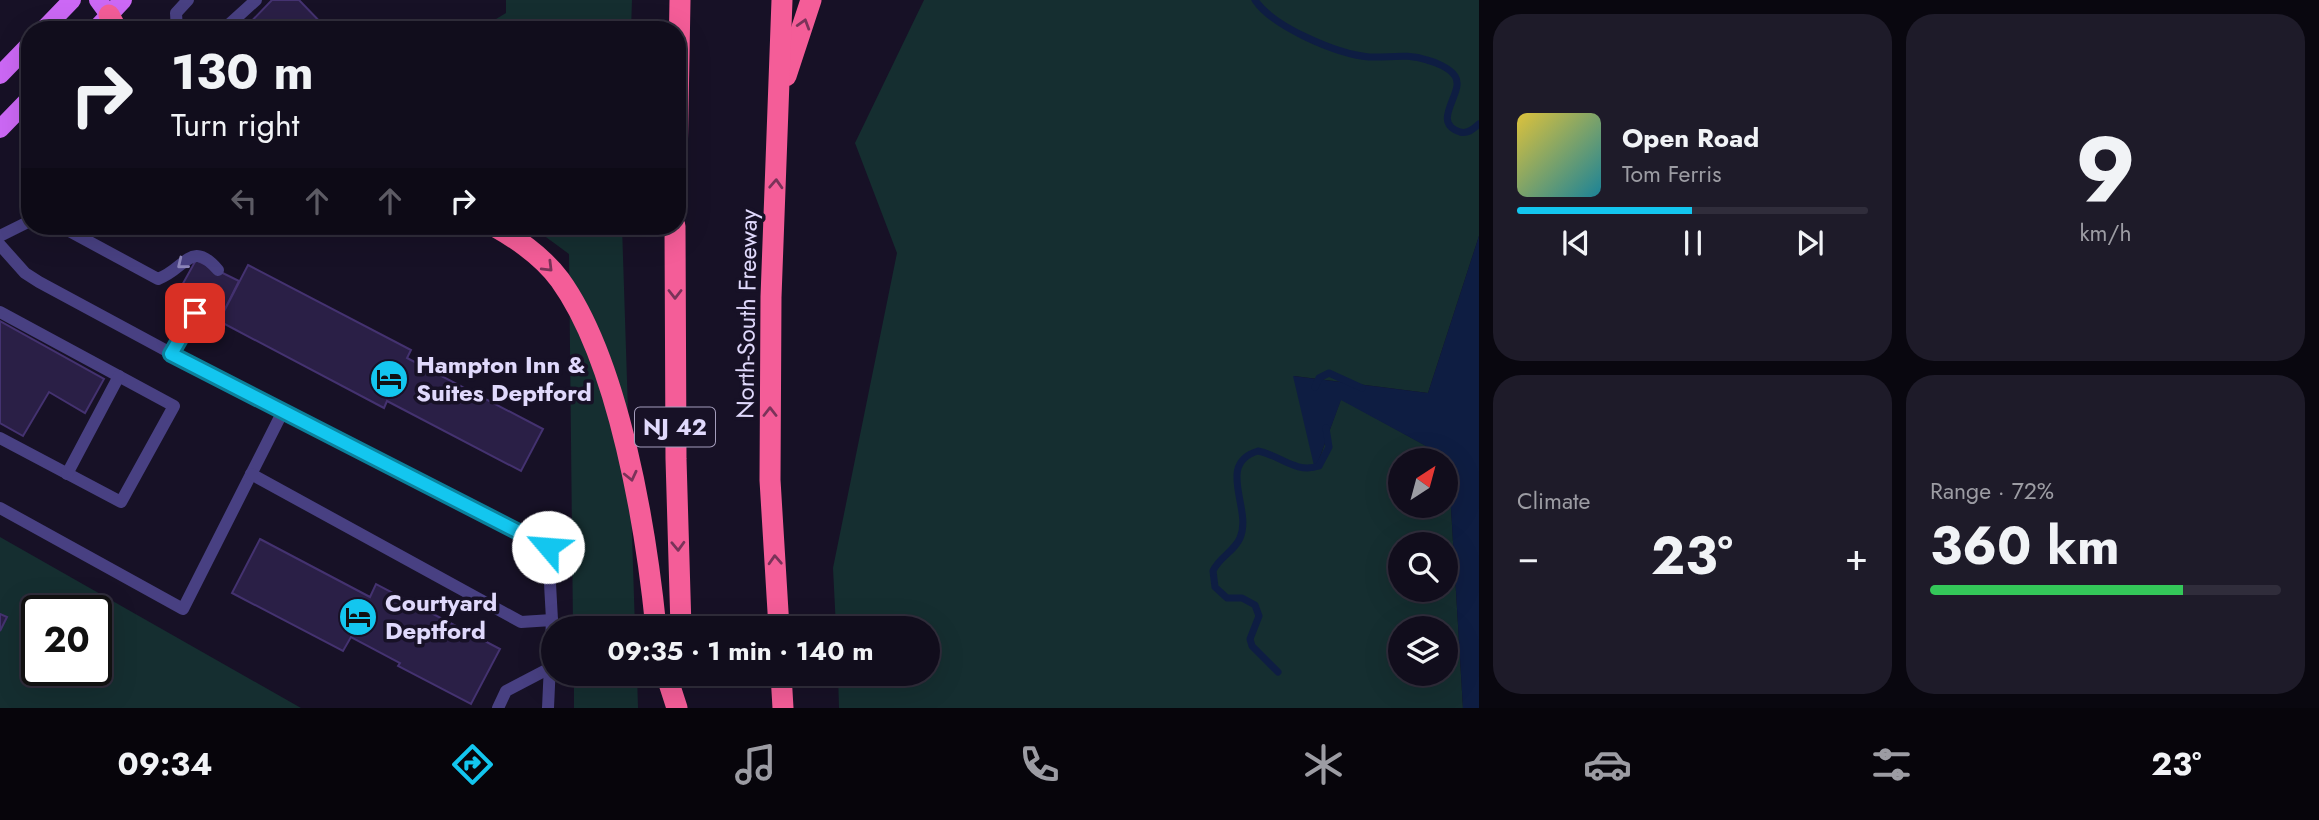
<!DOCTYPE html>
<meta charset="utf-8">
<style>
body{margin:0;font-family:Jost,sans-serif;background:#1e1b29;color:#f1f3f6;height:100vh;display:flex;flex-direction:column;font-size:26px;white-space:nowrap}
*{box-sizing:border-box;margin:0}
p{font-size:23px;color:#9c9ca3}
.icon{flex:none;width:38px;height:38px;fill:none;stroke:currentColor;stroke-width:2;stroke-linecap:round;stroke-linejoin:round}
.map{position:relative;flex:1;overflow:hidden}
.sheet{display:flex;flex-direction:column;gap:14px;padding:14px;background:#09070f;width:840px}
.sheet>*{flex:none}
.top-card{position:absolute;left:21px;top:21px;width:665px;height:214px;border-radius:28px;box-shadow:0 7px 28px #0002,0 0 0 2px #302d3b;background:#110d1c;color:#f1f3f6;overflow:hidden}
.needle{width:46px;rotate:36deg}
.buttons{position:absolute;left:1388px;top:448px;display:grid;gap:14px}
.buttons a{display:grid;place-items:center;width:70px;height:70px;border-radius:50%;background:#110d1c;box-shadow:0 7px 28px #0002,0 0 0 2px #302d3b;font-size:35px}
.speed{position:absolute;left:21px;top:595px;display:flex;gap:14px;font-size:35px;font-weight:700;text-align:center}
.speed>*{display:grid;place-content:center;width:91px;height:91px;border-radius:50%;background:#110d1c;box-shadow:0 7px 28px #0002,0 0 0 2px #302d3b;line-height:1}
.speed .limit{border:4px solid #111;border-radius:10px;background:#fff;color:#111}
.pin{position:absolute;display:grid;place-items:center;width:60px;height:60px;color:#fff;margin:-30px;border-radius:14px;box-shadow:0 4px 10px #0006}
.me{position:absolute;width:77px;margin:-38px;rotate:297deg;stroke-linejoin:round;filter:drop-shadow(0 0 5px #0008)}
.turn{display:flex;align-items:center;gap:24px;height:147px;padding:0 35px;font-size:32px}
.turn .icon{width:91px;height:91px;stroke-width:2.5}
.turn b{display:block;font-size:49px;line-height:60px}
.lanes{display:flex;align-items:center;height:66px;padding:0 35px;background:#0003;justify-content:center;gap:35px;direction:ltr}
.lanes .off{opacity:.35}
.big{font-size:52px;font-weight:700;line-height:1.1}
.sheet .tile{flex:1;display:flex;flex-direction:column;justify-content:center;gap:10px;min-width:0;padding:0 24px;border-radius:28px;background:#1e1b29}
.sheet .dial{align-items:center;gap:0}
.dial b{font-size:91px;line-height:1}
.song{display:flex;align-items:center;gap:21px}
.cover{width:84px;height:84px;border-radius:10px;background:linear-gradient(135deg,hsl(50 70% 55%),hsl(190 70% 35%))}
.played{height:7px;border-radius:4px;background:linear-gradient(90deg,#13c6ef 50%,#302d3b 50%)}
.keys{display:flex;justify-content:space-around;direction:ltr}
.heat{display:flex;justify-content:space-between;align-items:center;font-size:38px;direction:ltr}
.charge{height:10px;border-radius:5px;background:linear-gradient(90deg,#34c759 72%,#302d3b 0)}
.sheet .tiles{flex:1;display:grid;gap:14px;grid-template-columns:repeat(2,1fr)}
.trip{position:absolute;left:541px;top:616px;width:399px;height:70px;border-radius:35px;background:#110d1c;box-shadow:0 7px 28px #0002,0 0 0 2px #302d3b;font-weight:700;line-height:70px;text-align:center}
.tabs{display:flex;height:112px;justify-content:space-around;align-items:center;background:#07050b;color:#9c9ca3}
.tabs .icon{width:49px;height:49px}
.tabs .on{color:#13c6ef}
.tabs b{font-size:32px;color:#f1f3f6}
main{display:flex;flex:1;min-height:0}
.map>svg:first-child{display:block}
</style>
<main>
<div class="map">
<svg width="1479" height="708" viewBox="0 0 1479 708">
<rect width="100%" height="100%" fill="#171126"/>
<g fill="#152e30" fill-rule="evenodd">
<path d="M506 0H632L631 30H478L506 13Z"/>
<path d="M924 0H1479V236L1428 393 1294 376 1316 468 1341 399 1448 458 1463 708H839L838 674H928V628H836L833 568 897 253 855 143ZM1400 460H1446V506H1400ZM1400 544H1446V590H1400ZM1400 628H1446V674H1400Z"/>
<path d="M531 226H622L635 628H573L569 254Z"/>
<path d="M0 537 301 708H0ZM37 611H96V670H37Z"/>
<path d="M574 674H637L638 708H574Z"/>
</g>
<path fill="#0e1d42" d="M1479 236V708H1463L1448 458 1341 400 1315 470 1293 376 1428 393Z"/>
<g fill="none" stroke-linecap="round" stroke-linejoin="round">
<g stroke="#0e1d42" stroke-width="7">
<path d="M1255 0C1273 27 1337 54 1369 57 1389 58 1407 53 1427 60 1435 62 1450 68 1455 76 1466 92 1429 122 1460 132 1468 134 1473 129 1479 124"/>
<path d="M1315 387 1319 378 1329 373 1362 388"/>
<path d="M1278 672 1252 646 1250 639 1259 616 1255 605 1242 598H1227L1215 587 1213 571C1219 557 1234 552 1240 538 1253 509 1215 464 1258 451 1280 455 1295 474 1319 466L1329 447 1326 428"/>
</g>
</g>
<g fill="#2a1f46" stroke="#443270" stroke-width="2">
<path d="M272 0H299L328 30H243Z"/>
<path d="M196 260 239 281 225 309 181 287Z"/>
<path d="M248 265 411 350 407 358 543 429 521 471 387 401 384 408 219 321Z"/>
<path d="M0 321 104 379 85 413 49 392 23 436 0 423Z"/>
<path d="M260 539 370 597 376 584 500 649 471 704 398 666 400 663 351 637 343 651 232 593Z"/>
<path d="M0 614 7 617 0 631Z"/>
</g>
<g fill="none" stroke-linecap="round" stroke-linejoin="round">
<g stroke="#484082" stroke-width="12">
<path d="M177 30 176 13 188 0"/>
<path d="M223 30 256 0"/>
<path d="M60 226 158 279C186 269 191 238 218 270"/>
<path d="M0 236 30 221"/>
<path d="M0 245 25 273 39 282 282 413 183 609 0 508"/>
<path d="M0 312 174 406 121 502 0 438"/>
<path d="M171 354 204 299"/>
<path d="M282 413 548 547 552 620"/>
<path d="M67 474 119 376"/>
<path d="M251 474 521 622 552 620 548 708"/>
<path d="M498 708 506 691 550 668"/>
</g>
<g stroke="#cc68f5" stroke-width="18">
<path d="M98 0 109 15"/>
<path d="M43 30 72 0"/>
<path d="M95 30 123 0"/>
<path d="M0 75 30 44"/>
<path d="M0 129 30 98"/>
</g>
<g stroke="#f45d98" stroke-width="21">
<path d="M109 15 117 30"/>
<path d="M786 76 811 0"/>
<path d="M677 167 680 0"/>
<path d="M494 226C519 240 543 257 560 280 619 362 646 528 656 628"/>
<path d="M675 226 676 459 681 628"/>
<path d="M779 628 770 480 771 297 782 0"/>
<path d="M666 674 677 708"/>
<path d="M781 674 783 708"/>
</g>
</g>
<defs><path id="oneway-chevron" d="M-2-3.5L2.5 0L-2 3.5" fill="none" stroke-width="1.6" stroke-linecap="round" stroke-linejoin="round" transform="scale(1.75)"/></defs>
<g stroke="#7a3359">
<use href="#oneway-chevron" transform="translate(804 24) rotate(-73)"/>
<use href="#oneway-chevron" transform="translate(776 184) rotate(-87)"/>
<use href="#oneway-chevron" transform="translate(548 267) rotate(45)"/>
<use href="#oneway-chevron" transform="translate(675 294) rotate(90)"/>
<use href="#oneway-chevron" transform="translate(770 412) rotate(-90)"/>
<use href="#oneway-chevron" transform="translate(631 476) rotate(77)"/>
<use href="#oneway-chevron" transform="translate(678 546) rotate(88)"/>
<use href="#oneway-chevron" transform="translate(775 560) rotate(-93)"/>
</g>
<use stroke="#8c85b9" href="#oneway-chevron" transform="translate(182 264) rotate(141)"/>
<g fill="none" stroke-linecap="round" stroke-linejoin="round">
<defs>
<path id="route" d="M195 313 171 354 548 547"/>
</defs>
<use href="#route" stroke="#0c819b" stroke-width="18"/>
<use href="#route" stroke="#13c6ef" stroke-width="12"/>
</g>
<defs>
<symbol id="hotel-disc" viewBox="-11 -11 22 22"><circle r="9.5" fill="#13c6ef" stroke="#171126"/><path d="M-6-4.5h1.5V1H6V5H4.5V3h-9V5H-6ZM-4 0a1.8 1.8 0 1 1 3.6 0ZM.5 0V-2.5h3Q6-2.5 6 0Z" fill="#111"/></symbol>
</defs>
<g fill-rule="evenodd">
<use href="#hotel-disc" x="367" y="357" width="44" height="44"/>
<use href="#hotel-disc" x="336" y="595" width="44" height="44"/>
</g>
<g text-anchor="middle" stroke-width="7" stroke-linejoin="round" paint-order="stroke">
<rect fill="#171126" stroke="#a49dbc" stroke-width="2" x="635" y="407.5" width="80" height="39" rx="5"/>
<g font-size="23" font-weight="bold" fill="#e0d9fc">
<text x="675" y="435">NJ 42</text>
</g>
<g font-size="24" fill="#e0d9fc" stroke="#171126">
<text transform="translate(747 314) rotate(-89)" y="8">North-South Freeway</text>
</g>
<g font-size="24" font-weight="bold" fill="#e0d9fc" stroke="#171126" text-anchor="start">
<text x="416" y="373">Hampton Inn &amp;<tspan x="416" dy="28">Suites Deptford</tspan></text>
<text x="385" y="611">Courtyard<tspan x="385" dy="28">Deptford</tspan></text>
</g>
</g>
</svg>
<div class="buttons">
<a><svg class="needle" viewBox="-14 -14 28 28"><path d="M0-13l5 13h-10z" fill="#e53935"/><path d="M0 13l5-13h-10z" fill="#9c9ca3"/></svg></a>
<a><svg class="icon" aria-label="search" viewBox="0 0 24 24"><circle cx="10" cy="10" r="6"/><path d="M15 15l6 6"/></svg></a>
<a><svg class="icon" aria-label="layers" viewBox="0 0 24 24"><path d="M12 4l9 5-9 5-9-5zM3 14l9 5 9-5"/></svg></a>
</div>
<div class="speed"><div class="limit">20</div></div>
<div class="pin" style="left:195px;top:313px;background:#d93025"><svg class="icon" aria-label="arrive" viewBox="0 0 24 24"><path d="M6 21V4h12l-3 4 3 4H6"/></svg></div>
<svg class="me" style="left:548px;top:547px" viewBox="-20 -20 40 40"><circle r="19" fill="#fff"/><path d="M0-13L10 11 0 6-10 11z" fill="#13c6ef"/></svg>
<div class="trip">09:35 · 1 min · 140 m</div>
<div class="top-card">
<div class="turn"><svg class="icon" aria-label="right" viewBox="0 0 24 24"><path d="M7 20v-9h11M14 6l5 5-5 5"/></svg><div><b>130 m</b>Turn right</div></div>
<div class="lanes"><svg class="icon off" aria-label="left" viewBox="0 0 24 24"><path d="M17 20v-9H6M10 6l-5 5 5 5"/></svg><svg class="icon off" aria-label="ahead" viewBox="0 0 24 24"><path d="M12 20V5M6 11l6-6 6 6"/></svg><svg class="icon off" aria-label="ahead" viewBox="0 0 24 24"><path d="M12 20V5M6 11l6-6 6 6"/></svg><svg class="icon" aria-label="right" viewBox="0 0 24 24"><path d="M7 20v-9h11M14 6l5 5-5 5"/></svg></div>
</div>
</div>
<section class="sheet">
<div class="tiles">
<div class="tile">
<div class="song"><i class="cover"></i><div><b>Open Road</b><p>Tom Ferris</p></div></div>
<div class="played"></div>
<div class="keys"><svg class="icon" aria-label="previous" viewBox="0 0 24 24"><path d="M18 5L8 12l10 7zM5 5v14"/></svg><svg class="icon" aria-label="pause" viewBox="0 0 24 24"><path d="M8 5v14M16 5v14"/></svg><svg class="icon" aria-label="next" viewBox="0 0 24 24"><path d="M6 5l10 7-10 7zM19 5v14"/></svg></div>
</div>
<div class="tile dial"><b>9</b><p>km/h</p></div>
<div class="tile"><p>Climate</p>
<div class="heat"><a>−</a><b class="big">23°</b><a>+</a></div>
</div>
<div class="tile"><p>Range · 72%</p><b class="big">360 km</b><div class="charge"></div></div>
</div>
</section>
</main>
<nav class="tabs">
<b>09:34</b>
<svg class="icon on" aria-label="directions" viewBox="0 0 24 24"><path d="M12 3l9 9-9 9-9-9zM9 14v-3h6M13 9l2 2-2 2"/></svg>
<svg class="icon" aria-label="music" viewBox="0 0 24 24"><path d="M9 18V5l10-2v13"/><circle cx="6" cy="18" r="3"/><circle cx="16" cy="16" r="3"/></svg>
<svg class="icon" aria-label="phone" viewBox="0 0 24 24"><path d="M5 4h4l2 5-3 2q2 4 5 5l2-3 5 2v4C11 20 4 13 5 4z"/></svg>
<svg class="icon" aria-label="climate" viewBox="0 0 24 24"><path d="M12 3v18M4 7l16 10M4 17L20 7"/></svg>
<svg class="icon" aria-label="car" viewBox="0 0 24 24"><path d="M5 17H2v-5l4-1 3-4h7l3 4 3 1v5h-3M9 17h6M6 11h13"/><circle cx="7" cy="17" r="2"/><circle cx="17" cy="17" r="2"/></svg>
<svg class="icon" aria-label="filters" viewBox="0 0 24 24"><path d="M4 7h16M4 17h16"/><circle cx="9" cy="7" r="2"/><circle cx="15" cy="17" r="2"/></svg>
<b>23°</b>
</nav>
